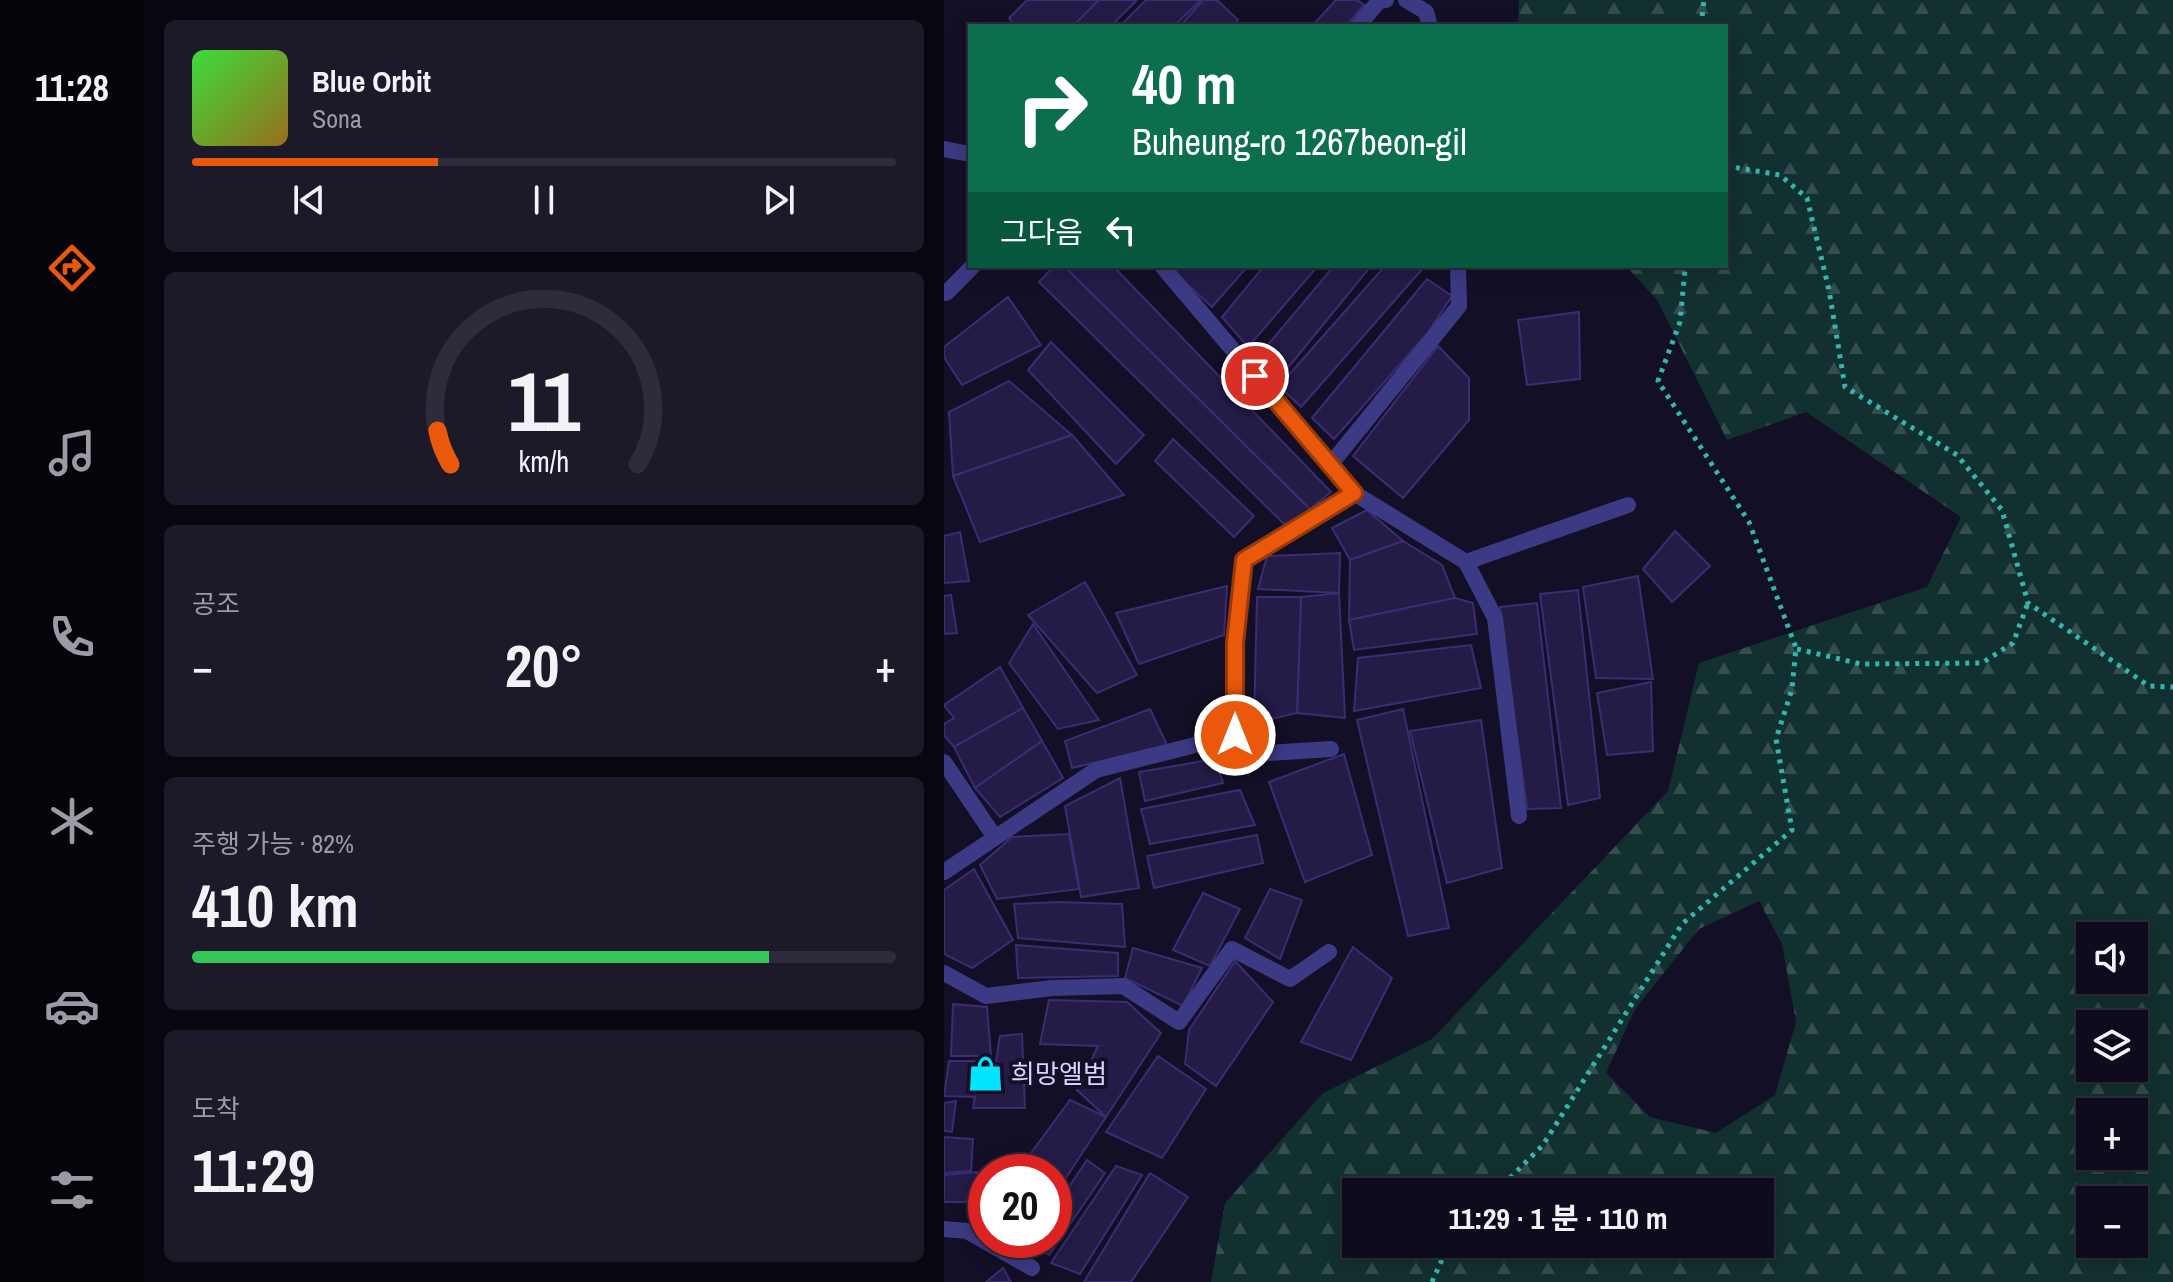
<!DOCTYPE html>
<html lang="ko">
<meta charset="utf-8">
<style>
body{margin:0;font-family:"Archivo Narrow","Noto Sans KR",sans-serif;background:#1c1929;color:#f1f3f6;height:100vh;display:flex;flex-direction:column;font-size:30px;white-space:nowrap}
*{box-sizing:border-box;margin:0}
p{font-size:26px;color:#9b9ba3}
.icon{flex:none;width:44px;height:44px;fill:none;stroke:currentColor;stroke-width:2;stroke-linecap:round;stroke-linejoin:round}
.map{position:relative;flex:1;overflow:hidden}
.details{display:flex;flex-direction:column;gap:20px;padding:20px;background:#08060f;width:800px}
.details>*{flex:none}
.hud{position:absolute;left:24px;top:24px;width:760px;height:244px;border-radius:0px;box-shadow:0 4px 20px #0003,0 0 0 2px #2e2b3b;background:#0b6e4f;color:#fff;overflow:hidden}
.fabs{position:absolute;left:1132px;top:922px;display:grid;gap:16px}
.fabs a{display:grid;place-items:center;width:72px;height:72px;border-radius:0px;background:#0e0b1c;box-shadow:0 4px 20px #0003,0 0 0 2px #2e2b3b;font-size:40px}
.speed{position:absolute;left:24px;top:1154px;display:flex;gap:16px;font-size:40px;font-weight:700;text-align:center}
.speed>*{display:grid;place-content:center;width:104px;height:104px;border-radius:50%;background:#0e0b1c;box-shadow:0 4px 20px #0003,0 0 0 2px #2e2b3b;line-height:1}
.speed .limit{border:12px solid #d22;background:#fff;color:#111}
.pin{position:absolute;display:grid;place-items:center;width:68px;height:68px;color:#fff;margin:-34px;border:4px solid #fff;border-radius:50%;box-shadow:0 2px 8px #0007}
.me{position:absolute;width:88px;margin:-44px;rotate:0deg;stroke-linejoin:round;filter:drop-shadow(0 0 6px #0008)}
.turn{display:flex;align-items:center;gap:28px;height:168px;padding:0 32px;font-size:36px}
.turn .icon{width:104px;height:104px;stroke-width:2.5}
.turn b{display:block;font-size:56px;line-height:68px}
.then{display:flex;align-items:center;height:76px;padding:0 32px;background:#0003;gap:16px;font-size:30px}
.big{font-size:60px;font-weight:700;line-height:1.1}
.details .widget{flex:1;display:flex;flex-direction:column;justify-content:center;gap:12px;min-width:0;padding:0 28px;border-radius:12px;background:#1c1929}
.details .dial{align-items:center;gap:0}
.dial svg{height:208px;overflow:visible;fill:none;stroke:#2e2b3b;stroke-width:7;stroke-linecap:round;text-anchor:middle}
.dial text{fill:#f1f3f6;stroke:none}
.song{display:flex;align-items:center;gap:24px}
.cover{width:96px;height:96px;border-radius:12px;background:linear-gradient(135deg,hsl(120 70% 55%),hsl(40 70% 35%))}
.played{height:8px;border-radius:4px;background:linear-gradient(90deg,#ea580c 35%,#2e2b3b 35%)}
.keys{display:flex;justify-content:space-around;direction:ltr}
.heat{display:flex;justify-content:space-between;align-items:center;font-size:44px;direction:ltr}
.charge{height:12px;border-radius:6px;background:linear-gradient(90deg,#34c759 82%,#2e2b3b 0)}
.trip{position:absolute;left:398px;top:1178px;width:432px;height:80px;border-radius:0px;background:#0e0b1c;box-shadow:0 4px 20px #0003,0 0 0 2px #2e2b3b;font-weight:700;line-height:80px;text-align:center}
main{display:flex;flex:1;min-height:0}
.dock{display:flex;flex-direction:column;width:144px;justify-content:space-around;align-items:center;background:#06040b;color:#9b9ba3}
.dock .icon{width:56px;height:56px}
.dock .selected{color:#ea580c}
.dock b{font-size:36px;color:#f1f3f6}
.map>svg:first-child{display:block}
</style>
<main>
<nav class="dock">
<b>11:28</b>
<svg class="icon selected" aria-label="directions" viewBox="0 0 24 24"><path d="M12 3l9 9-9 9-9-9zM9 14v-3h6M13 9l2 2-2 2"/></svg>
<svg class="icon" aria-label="music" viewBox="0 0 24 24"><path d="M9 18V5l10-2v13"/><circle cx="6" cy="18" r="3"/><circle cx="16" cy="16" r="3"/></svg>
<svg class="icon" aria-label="phone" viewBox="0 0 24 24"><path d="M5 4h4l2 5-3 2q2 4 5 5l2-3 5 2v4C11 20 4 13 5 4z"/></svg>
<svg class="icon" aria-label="climate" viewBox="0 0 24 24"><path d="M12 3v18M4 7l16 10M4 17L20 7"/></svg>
<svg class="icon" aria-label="car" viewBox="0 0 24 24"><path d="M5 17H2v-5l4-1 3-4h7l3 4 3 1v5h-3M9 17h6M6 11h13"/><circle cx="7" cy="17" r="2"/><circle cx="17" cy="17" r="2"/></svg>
<svg class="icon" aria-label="filters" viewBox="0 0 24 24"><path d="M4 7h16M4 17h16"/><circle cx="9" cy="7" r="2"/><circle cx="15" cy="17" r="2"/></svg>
</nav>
<section class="details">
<div class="widget">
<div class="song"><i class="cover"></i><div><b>Blue Orbit</b><p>Sona</p></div></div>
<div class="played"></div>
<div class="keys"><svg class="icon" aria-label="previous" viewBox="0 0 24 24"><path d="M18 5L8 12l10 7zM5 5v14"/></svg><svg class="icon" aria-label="pause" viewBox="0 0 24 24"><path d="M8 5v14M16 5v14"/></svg><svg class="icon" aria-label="next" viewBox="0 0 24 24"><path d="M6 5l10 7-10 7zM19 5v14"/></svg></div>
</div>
<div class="widget dial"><svg viewBox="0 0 100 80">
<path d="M14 69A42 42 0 1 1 86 69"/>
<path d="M14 69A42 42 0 0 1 9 56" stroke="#ea580c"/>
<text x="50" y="56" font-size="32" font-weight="700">11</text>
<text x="50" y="72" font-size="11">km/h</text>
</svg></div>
<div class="widget"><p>공조</p>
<div class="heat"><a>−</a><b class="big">20°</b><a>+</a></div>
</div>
<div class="widget"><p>주행 가능 · 82%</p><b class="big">410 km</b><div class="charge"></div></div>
<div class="widget"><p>도착</p><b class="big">11:29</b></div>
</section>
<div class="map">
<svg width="1229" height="1282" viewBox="0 0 1229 1282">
<defs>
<pattern id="forest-firs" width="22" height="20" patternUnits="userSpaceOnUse" patternTransform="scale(2)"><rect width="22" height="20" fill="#12302f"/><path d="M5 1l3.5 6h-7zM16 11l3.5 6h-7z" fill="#344d4e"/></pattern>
</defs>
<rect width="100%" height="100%" fill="#130f26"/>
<path fill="url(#forest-firs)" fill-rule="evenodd" d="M575 0H1229V1282H267L281 1203 379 1093 488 1039 724 791 755 663 983 587 1017 517 862 412 783 440 713 300 682 266H782V26H574ZM815 901 838 944 852 1022 831 1095 772 1133 706 1117 662 1073 691 1009 755 929ZM1146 936H1190V980H1146ZM1147 1024H1190V1068H1146ZM1146 1112H1190V1156H1146ZM412 1192H816V1244H412ZM1146 1200H1190V1244H1146Z"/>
<g fill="#241b47" stroke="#3b2d73" stroke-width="2">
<path d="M83 0H155L129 26H71L65 18Z"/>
<path d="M155 0H193L167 26H129Z"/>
<path d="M202 0H257L230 26H176Z"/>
<path d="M259 0H273L294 20 288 26H236Z"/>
<path d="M392 0H413L420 5 402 26H368Z"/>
<path d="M110 266H120L366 509 342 526 95 282Z"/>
<path d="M120 266H169L387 492 366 509Z"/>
<path d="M235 266H304L268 307 230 272Z"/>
<path d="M320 266H374L304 347 278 317Z"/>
<path d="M390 266H427L334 380 312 359Z"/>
<path d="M441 266H481L357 407 335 386Z"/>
<path d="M483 279 508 296 483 334 390 439 368 418Z"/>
<path d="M64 297 97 345 18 385 0 357V347Z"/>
<path d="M635 312 636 379 583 385 574 320Z"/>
<path d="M107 342 200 435 172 464 84 370Z"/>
<path d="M494 346 525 378V420L459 498 409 456Z"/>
<path d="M65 381 128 435 9 476 5 412Z"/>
<path d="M128 435 180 495 36 542 9 476Z"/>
<path d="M229 439 310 516 290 537 211 461Z"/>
<path d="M423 510 459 541 406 560 388 528Z"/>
<path d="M731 531 766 566 728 602 699 569Z"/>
<path d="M16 532 25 581 0 583V536Z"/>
<path d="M459 541 498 565 511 598 405 620 406 560Z"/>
<path d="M396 553 395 593 314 589 323 556Z"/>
<path d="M694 576 709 679 652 678 639 587Z"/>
<path d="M141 582 193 675 153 693 84 615Z"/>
<path d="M283 586 280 635 195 664 172 613Z"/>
<path d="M634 590 656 798 624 805 596 594Z"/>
<path d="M395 593 401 718 353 713 357 597Z"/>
<path d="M7 595 13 633 0 634V596Z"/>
<path d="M313 597H357L353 713 310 723Z"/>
<path d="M511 598 529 603 533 634 410 650 405 620Z"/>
<path d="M593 603 617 808 583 809 556 607Z"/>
<path d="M89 624 155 720 114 729 65 663Z"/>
<path d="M527 645 537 688 410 711 414 658Z"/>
<path d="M56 667 79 708 10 747 0 735V724L10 718 0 705Z"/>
<path d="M707 682 709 751 663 755 653 693Z"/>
<path d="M79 708 98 741 31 788 10 747Z"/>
<path d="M206 709 223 745 128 768 121 741Z"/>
<path d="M459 709 505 928 464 936 413 720Z"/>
<path d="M537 720 558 868 503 883 466 731Z"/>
<path d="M98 741 119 778 56 817 31 788Z"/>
<path d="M400 754 428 855 361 882 325 782Z"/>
<path d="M271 759 279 783 201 801 195 772Z"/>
<path d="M176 778 195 888 137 897 121 806Z"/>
<path d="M296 790 311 825 206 844 197 809Z"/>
<path d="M125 834 135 889 53 899 36 865 68 837Z"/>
<path d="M313 835 319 863 210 888 203 856Z"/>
<path d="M30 869 69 940 28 968 0 954V890Z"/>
<path d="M326 889 358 900 336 959 301 938Z"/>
<path d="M259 893 296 909 266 966 229 950Z"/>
<path d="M115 902 178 904 181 947 74 938 70 904Z"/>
<path d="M72 945 174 953V976L74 978Z"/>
<path d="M409 947 448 978 407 1060 357 1042Z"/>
<path d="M189 948 258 968 239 1006 181 978Z"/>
<path d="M291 961 329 1002 272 1086 241 1064 245 1030Z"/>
<path d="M105 1000 183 1002 217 1033 162 1117 133 1090 154 1046 96 1044Z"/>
<path d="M9 1004 43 1007 47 1056H7Z"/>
<path d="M78 1034 81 1108H29L31 1097 0 1096 5 1061H52L56 1036Z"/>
<path d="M214 1056 262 1089 218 1158 162 1132Z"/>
<path d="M126 1100 162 1117 110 1196V1172H73Z"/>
<path d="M12 1101 8 1132 0 1131V1103Z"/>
<path d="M0 1137 29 1139 27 1171 0 1173Z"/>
<path d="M143 1160 161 1173 105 1255 87 1244 89 1240H110V1209Z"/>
<path d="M172 1166 198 1175 136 1274 107 1263Z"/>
<path d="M33 1172V1202H0V1175Z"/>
<path d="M206 1173 244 1197 187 1282H140Z"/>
<path d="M59 1268 67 1282H42Z"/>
</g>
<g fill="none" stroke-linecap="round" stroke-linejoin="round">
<g stroke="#2fb8b0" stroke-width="5" stroke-dasharray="4 6" stroke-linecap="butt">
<path d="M757 26 760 0"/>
<path d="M782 166 836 175 863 198 885 290 901 387 1013 455 1058 510 1084 603 1205 686 1229 687"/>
<path d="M853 649 917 664 1038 663 1069 643 1084 603"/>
<path d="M552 1192 599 1145 738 924 848 830 832 739 848 689 852 648 805 522 714 381 736 322 741 270 745 266"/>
<path d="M488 1282 505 1244"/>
</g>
<g stroke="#3d3a85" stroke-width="16">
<path d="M462 0 482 12 486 26"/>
<path d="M414 26 435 1 442 0"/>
<path d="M0 149 26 154"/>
<path d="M218 266 410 493 522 562 684 505"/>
<path d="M2 293 29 266"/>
<path d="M386 465 515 306 514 266"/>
<path d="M522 562 551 618 575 816"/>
<path d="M291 735 324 753 387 749"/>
<path d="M0 762 50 836"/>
<path d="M0 872 152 770 291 735V643L300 560 410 493"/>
<path d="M0 973 42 996 108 988 179 986 235 1022 288 949 346 979 385 952"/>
<path d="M0 1229 23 1231 88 1268"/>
</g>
</g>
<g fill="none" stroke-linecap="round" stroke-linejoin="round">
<defs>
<path id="route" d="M291 735V643L300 560 410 493 311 376"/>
</defs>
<use href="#route" stroke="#983908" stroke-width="20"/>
<use href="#route" stroke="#ea580c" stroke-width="14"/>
</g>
<defs>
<symbol id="shop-bare" viewBox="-9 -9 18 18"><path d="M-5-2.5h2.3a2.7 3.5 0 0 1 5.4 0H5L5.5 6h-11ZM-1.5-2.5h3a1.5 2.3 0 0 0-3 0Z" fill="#00e5ff" stroke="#130f26" stroke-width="2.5" paint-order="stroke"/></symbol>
</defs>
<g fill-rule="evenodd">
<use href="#shop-bare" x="16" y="1048" width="51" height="51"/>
</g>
<g text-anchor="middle" stroke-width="8" stroke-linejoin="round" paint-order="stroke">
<g font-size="26" fill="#d9d4ff" stroke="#130f26" text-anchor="start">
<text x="67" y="1083">희망엘범</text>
</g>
</g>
</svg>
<div class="fabs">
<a><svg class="icon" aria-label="sound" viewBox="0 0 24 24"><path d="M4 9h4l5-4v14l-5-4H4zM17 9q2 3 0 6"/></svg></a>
<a><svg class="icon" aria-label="layers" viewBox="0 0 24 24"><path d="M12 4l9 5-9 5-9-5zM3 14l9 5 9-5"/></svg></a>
<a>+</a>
<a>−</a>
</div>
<div class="speed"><div class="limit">20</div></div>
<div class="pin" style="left:311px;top:376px;background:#d93025"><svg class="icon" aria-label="arrive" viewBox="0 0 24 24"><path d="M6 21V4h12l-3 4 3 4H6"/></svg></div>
<svg class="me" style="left:291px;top:735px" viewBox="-20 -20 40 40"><circle r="17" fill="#ea580c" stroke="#fff" stroke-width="3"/><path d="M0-11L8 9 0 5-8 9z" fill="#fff"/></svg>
<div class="trip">11:29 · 1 분 · 110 m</div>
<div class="hud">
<div class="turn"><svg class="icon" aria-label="right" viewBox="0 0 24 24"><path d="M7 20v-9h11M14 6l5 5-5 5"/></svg><div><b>40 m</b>Buheung-ro 1267beon-gil</div></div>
<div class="then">그다음<svg class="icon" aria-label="left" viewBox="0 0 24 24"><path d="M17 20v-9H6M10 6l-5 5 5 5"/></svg></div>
</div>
</div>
</main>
